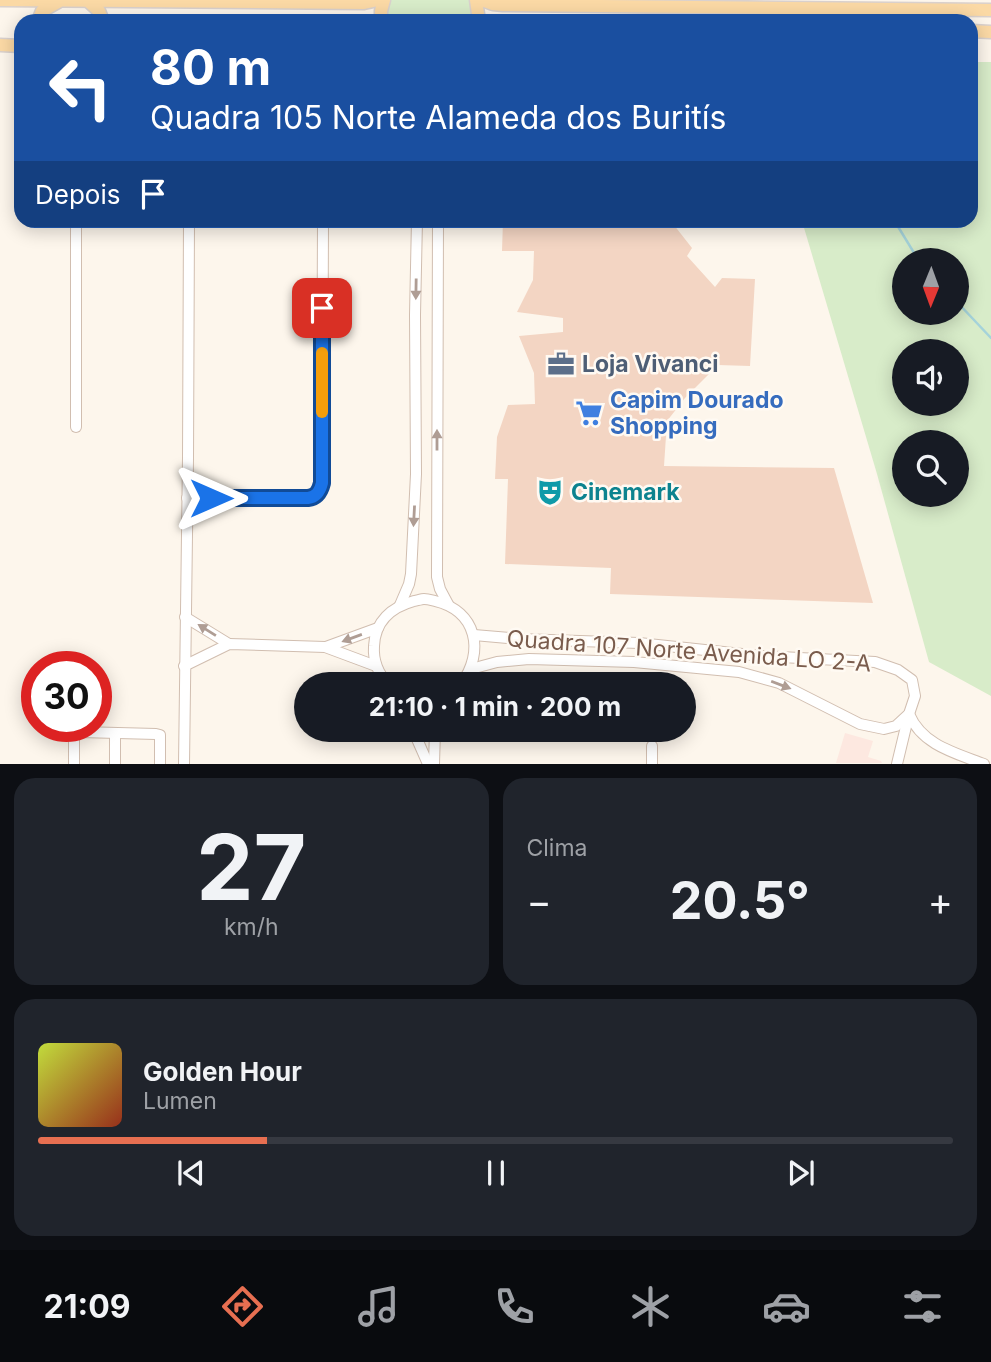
<!DOCTYPE html>
<html lang="pt">
<meta charset="utf-8">
<style>
body{margin:0;font-family:Inter,sans-serif;background:#20242c;color:#f1f3f6;height:100vh;display:flex;flex-direction:column;font-size:26px;white-space:nowrap}
*{box-sizing:border-box;margin:0}
p{font-size:23px;color:#9ea1a6}
.icon{flex:none;width:38px;height:38px;fill:none;stroke:currentColor;stroke-width:2;stroke-linecap:round;stroke-linejoin:round}
.map{position:relative;height:764px;overflow:hidden}
.drawer{display:flex;flex-direction:column;gap:14px;padding:14px;background:#0d0f14;flex:1}
.drawer>*{flex:none}
.hud{position:absolute;left:14px;top:14px;width:964px;height:214px;border-radius:21px;box-shadow:0 4px 18px #0003;background:#1a4fa0;color:#fff;overflow:hidden}
.needle{width:46px;rotate:181deg}
.fabs{position:absolute;left:892px;top:248px;display:grid;gap:14px}
.fabs a{display:grid;place-items:center;width:77px;height:77px;border-radius:50%;background:#171b24;box-shadow:0 4px 18px #0003;font-size:35px}
.speed{position:absolute;left:21px;top:651px;display:flex;gap:14px;font-size:35px;font-weight:700;text-align:center}
.speed>*{display:grid;place-content:center;width:91px;height:91px;border-radius:50%;background:#171b24;box-shadow:0 4px 18px #0003;line-height:1}
.speed .limit{border:10px solid #d22;background:#fff;color:#111}
.pin{position:absolute;display:grid;place-items:center;width:60px;height:60px;color:#fff;margin:-30px;border-radius:14px;box-shadow:0 4px 10px #0006}
.me{position:absolute;width:77px;margin:-38px;rotate:90deg;stroke-linejoin:round;filter:drop-shadow(0 0 5px #0008)}
.turn{display:flex;align-items:center;gap:24px;height:147px;padding:0 21px;font-size:32px}
.turn .icon{width:91px;height:91px;stroke-width:2.5}
.turn b{display:block;font-size:49px;line-height:60px}
.then{display:flex;align-items:center;height:66px;padding:0 21px;background:#0003;gap:14px;font-size:26px}
.big{font-size:52px;font-weight:700;line-height:1.1}
.drawer .tile{flex:1;display:flex;flex-direction:column;justify-content:center;gap:10px;min-width:0;padding:0 24px;border-radius:21px;background:#20242c}
.drawer .dial{align-items:center;gap:0}
.dial b{font-size:91px;line-height:1}
.song{display:flex;align-items:center;gap:21px}
.cover{width:84px;height:84px;border-radius:10px;background:linear-gradient(135deg,hsl(70 70% 55%),hsl(10 70% 35%))}
.played{height:7px;border-radius:4px;background:linear-gradient(90deg,#e76f51 25%,#363941 25%)}
.keys{display:flex;justify-content:space-around;direction:ltr}
.heat{display:flex;justify-content:space-between;align-items:center;font-size:38px;direction:ltr}
.drawer .tiles{flex:1;display:grid;gap:14px;grid-template-columns:1fr 1fr}
.tile:last-child{grid-column:span 2}
.trip{position:absolute;left:294px;top:672px;width:402px;height:70px;border-radius:35px;background:#171b24;box-shadow:0 4px 18px #0003;font-weight:700;line-height:70px;text-align:center}
.tabs{display:flex;height:112px;justify-content:space-around;align-items:center;background:#090b0e;color:#9ea1a6}
.tabs .icon{width:49px;height:49px}
.tabs .selected{color:#e76f51}
.tabs b{font-size:32px;color:#f1f3f6}
.map>svg:first-child{display:block}
</style>
<div class="map">
<svg width="991" height="764" viewBox="0 0 991 764">
<rect width="100%" height="100%" fill="#fdf6ec"/>
<path fill="#fde8e0" d="M845 733 873 741 868 757 881 761 882 763H836Z"/>
<g fill="#d8ecc9" fill-rule="evenodd">
<path d="M390 0H471L474 21H387L388 9Z"/>
<path d="M971 62H991V696L929 662 877 474 802 221 971 220ZM905 261H957V313H905ZM905 352H957V404H905ZM905 443H957V495H905Z"/>
</g>
<g fill="none" stroke-linecap="round" stroke-linejoin="round">
<g stroke="#a5d3da" stroke-width="2.5">
<path d="M819 21V14"/>
<path d="M894 220 919 261"/>
<path d="M957 302 991 338"/>
</g>
</g>
<path fill="#f3d5c3" d="M503 220H670L692 248 687 256 715 287 722 278 755 279 750 366 718 365 685 398 667 421 664 466 834 468 873 603 610 594 611 568 505 564 508 479H495L497 437 508 405 535 404 534 373 519 336 563 332V318L517 312 533 280 534 251H502Z"/>
<g fill="none" stroke-linecap="round" stroke-linejoin="round">
<defs>
<g id="minor">
<path d="M76 220V427"/>
<path d="M438 220 437 577 440 589 448 604"/>
<path d="M187 498H308C317 497 320 491 322 483L323 220"/>
<path d="M400 605 409 584 411 574 416 474 415 315 417 220"/>
<path d="M185 617 229 644"/>
<path d="M326 647 378 628"/>
<path d="M184 666 229 644 325 647 376 666"/>
<path d="M471 669 497 662 529 659 634 662 739 672 779 683 860 724 884 729 896 726 909 714 915 696 912 680 898 670 875 662 761 656 639 643 520 639 474 635"/>
<path d="M389 684C378 675 373 660 374 646 375 621 392 607 414 601 415 601 422 599 424 599 428 599 431 600 435 601 477 611 485 652 461 684"/>
<path d="M909 714C922 745 955 753 984 764"/>
<path d="M413 730 428 764"/>
<path d="M652 746V764"/>
<path d="M74 764V737L80 732 156 734 160 735V764"/>
<path d="M115 764V733"/>
<path d="M184 764 188 458 189 220"/>
<path d="M434 764 435 730"/>
<path d="M897 764 909 714"/>
</g>
<g id="major">
<path d="M0 0 364 3 378 0"/>
<path d="M476 0 479 21"/>
<path d="M482 0 493 4 503 5 991 10"/>
<path d="M88 1 99 11 103 21"/>
<path d="M38 21 42 11 58 2"/>
<path d="M381 21V11L384 0"/>
<path d="M971 31 991 32"/>
<path d="M0 45 21 46"/>
</g>
</defs>
<use href="#minor" stroke="#d1beb0" stroke-width="12"/>
<use href="#major" stroke="#dad1cd" stroke-width="15"/>
<use href="#minor" stroke="#fff" stroke-width="10"/>
<use href="#major" stroke="#fbd9a5" stroke-width="12"/>
</g>
<defs><path id="oneway-solid" d="M-6-.8H1V-3.2L6.5 0L1 3.2V.8H-6Z" transform="scale(1.75)"/></defs>
<g fill="#af9d94">
<use href="#oneway-solid" transform="translate(416 289) rotate(91)"/>
<use href="#oneway-solid" transform="translate(437 440) rotate(-90)"/>
<use href="#oneway-solid" transform="translate(414 516) rotate(93)"/>
<use href="#oneway-solid" transform="translate(207 630) rotate(-148)"/>
<use href="#oneway-solid" transform="translate(352 638) rotate(160)"/>
<use href="#oneway-solid" transform="translate(781 685) rotate(21)"/>
</g>
<g fill="none" stroke-linecap="round" stroke-linejoin="round">
<defs>
<path id="route" d="M211 498H308C317 497 320 491 322 483V308"/>
</defs>
<use href="#route" stroke="#114b97" stroke-width="18"/>
<use href="#route" stroke="#1a73e8" stroke-width="12"/>
<path stroke="#f59e0b" stroke-width="12" d="M322 412V353"/>
</g>
<defs>
<symbol id="office-bare" viewBox="-9 -9 18 18"><path d="M-6-3h4V-5.5h4V-3h4V5H-6ZM-1-4.5V-3h2v-1.5ZM-6 0V1H6V0Z" fill="#5c6f8a" stroke="#fffaf3" stroke-width="2.5" paint-order="stroke"/></symbol>
<symbol id="supermarket-bare" viewBox="-9 -9 18 18"><path d="M-6-5.5h2.5l.6 2H6L4.5 2H-2.5L-4.4-4H-6ZM-1.5 3.2a1.3 1.3 0 1 0 .1 0ZM3 3.2a1.3 1.3 0 1 0 .1 0Z" fill="#3f7fe0" stroke="#fffaf3" stroke-width="2.5" paint-order="stroke"/></symbol>
<symbol id="theatre-bare" viewBox="-9 -9 18 18"><path d="M-5-5.5Q0-4 5-5.5V0Q5 5 0 6Q-5 5-5 0ZM-3.3-2.5H-1v1.5H-3.3ZM1-2.5H3.3v1.5H1ZM-2.8 1Q0 5.5 2.8 1Z" fill="#0f9aa8" stroke="#fffaf3" stroke-width="2.5" paint-order="stroke"/></symbol>
</defs>
<g fill-rule="evenodd">
<use href="#office-bare" x="542" y="345" width="38" height="38"/>
<use href="#supermarket-bare" x="570" y="394" width="38" height="38"/>
<use href="#theatre-bare" x="531" y="473" width="38" height="38"/>
</g>
<g text-anchor="middle" stroke-width="5" stroke-linejoin="round" paint-order="stroke">
<g font-size="23" font-weight="bold" fill="#4e5e75" stroke="#fffaf3" text-anchor="start">
<text x="582" y="372">Loja Vivanci</text>
</g>
<g font-size="23" font-weight="bold" fill="#366cbe" stroke="#fffaf3" text-anchor="start">
<text x="610" y="408">Capim Dourado<tspan x="610" dy="26">Shopping</tspan></text>
</g>
<g font-size="23" font-weight="bold" fill="#0d838f" stroke="#fffaf3" text-anchor="start">
<text x="571" y="500">Cinemark</text>
</g>
<g font-size="23" fill="#7a5c4d" stroke="#fffaf3">
<text transform="translate(689 651) rotate(4)" y="8">Quadra 107 Norte Avenida LO 2-A</text>
</g>
</g>
</svg>
<div class="fabs">
<a><svg class="needle" viewBox="-14 -14 28 28"><path d="M0-13l5 13h-10z" fill="#e53935"/><path d="M0 13l5-13h-10z" fill="#9ea1a6"/></svg></a>
<a><svg class="icon" aria-label="sound" viewBox="0 0 24 24"><path d="M4 9h4l5-4v14l-5-4H4zM17 9q2 3 0 6"/></svg></a>
<a><svg class="icon" aria-label="search" viewBox="0 0 24 24"><circle cx="10" cy="10" r="6"/><path d="M15 15l6 6"/></svg></a>
</div>
<div class="speed"><div class="limit">30</div></div>
<div class="pin" style="left:322px;top:308px;background:#d93025"><svg class="icon" aria-label="arrive" viewBox="0 0 24 24"><path d="M6 21V4h12l-3 4 3 4H6"/></svg></div>
<svg class="me" style="left:211px;top:498px" viewBox="-20 -20 40 40"><path d="M0-17L14 15 0 8-14 15z" fill="#1a73e8" stroke="#fff" stroke-width="4"/></svg>
<div class="trip">21:10 · 1 min · 200 m</div>
<div class="hud">
<div class="turn"><svg class="icon" aria-label="left" viewBox="0 0 24 24"><path d="M17 20v-9H6M10 6l-5 5 5 5"/></svg><div><b>80 m</b>Quadra 105 Norte Alameda dos Buritís</div></div>
<div class="then">Depois<svg class="icon" aria-label="arrive" viewBox="0 0 24 24"><path d="M6 21V4h12l-3 4 3 4H6"/></svg></div>
</div>
</div>
<section class="drawer">
<div class="tiles">
<div class="tile dial"><b>27</b><p>km/h</p></div>
<div class="tile"><p>Clima</p>
<div class="heat"><a>−</a><b class="big">20.5°</b><a>+</a></div>
</div>
<div class="tile">
<div class="song"><i class="cover"></i><div><b>Golden Hour</b><p>Lumen</p></div></div>
<div class="played"></div>
<div class="keys"><svg class="icon" aria-label="previous" viewBox="0 0 24 24"><path d="M18 5L8 12l10 7zM5 5v14"/></svg><svg class="icon" aria-label="pause" viewBox="0 0 24 24"><path d="M8 5v14M16 5v14"/></svg><svg class="icon" aria-label="next" viewBox="0 0 24 24"><path d="M6 5l10 7-10 7zM19 5v14"/></svg></div>
</div>
</div>
</section>
<nav class="tabs">
<b>21:09</b>
<svg class="icon selected" aria-label="directions" viewBox="0 0 24 24"><path d="M12 3l9 9-9 9-9-9zM9 14v-3h6M13 9l2 2-2 2"/></svg>
<svg class="icon" aria-label="music" viewBox="0 0 24 24"><path d="M9 18V5l10-2v13"/><circle cx="6" cy="18" r="3"/><circle cx="16" cy="16" r="3"/></svg>
<svg class="icon" aria-label="phone" viewBox="0 0 24 24"><path d="M5 4h4l2 5-3 2q2 4 5 5l2-3 5 2v4C11 20 4 13 5 4z"/></svg>
<svg class="icon" aria-label="climate" viewBox="0 0 24 24"><path d="M12 3v18M4 7l16 10M4 17L20 7"/></svg>
<svg class="icon" aria-label="car" viewBox="0 0 24 24"><path d="M5 17H2v-5l4-1 3-4h7l3 4 3 1v5h-3M9 17h6M6 11h13"/><circle cx="7" cy="17" r="2"/><circle cx="17" cy="17" r="2"/></svg>
<svg class="icon" aria-label="filters" viewBox="0 0 24 24"><path d="M4 7h16M4 17h16"/><circle cx="9" cy="7" r="2"/><circle cx="15" cy="17" r="2"/></svg>
</nav>
